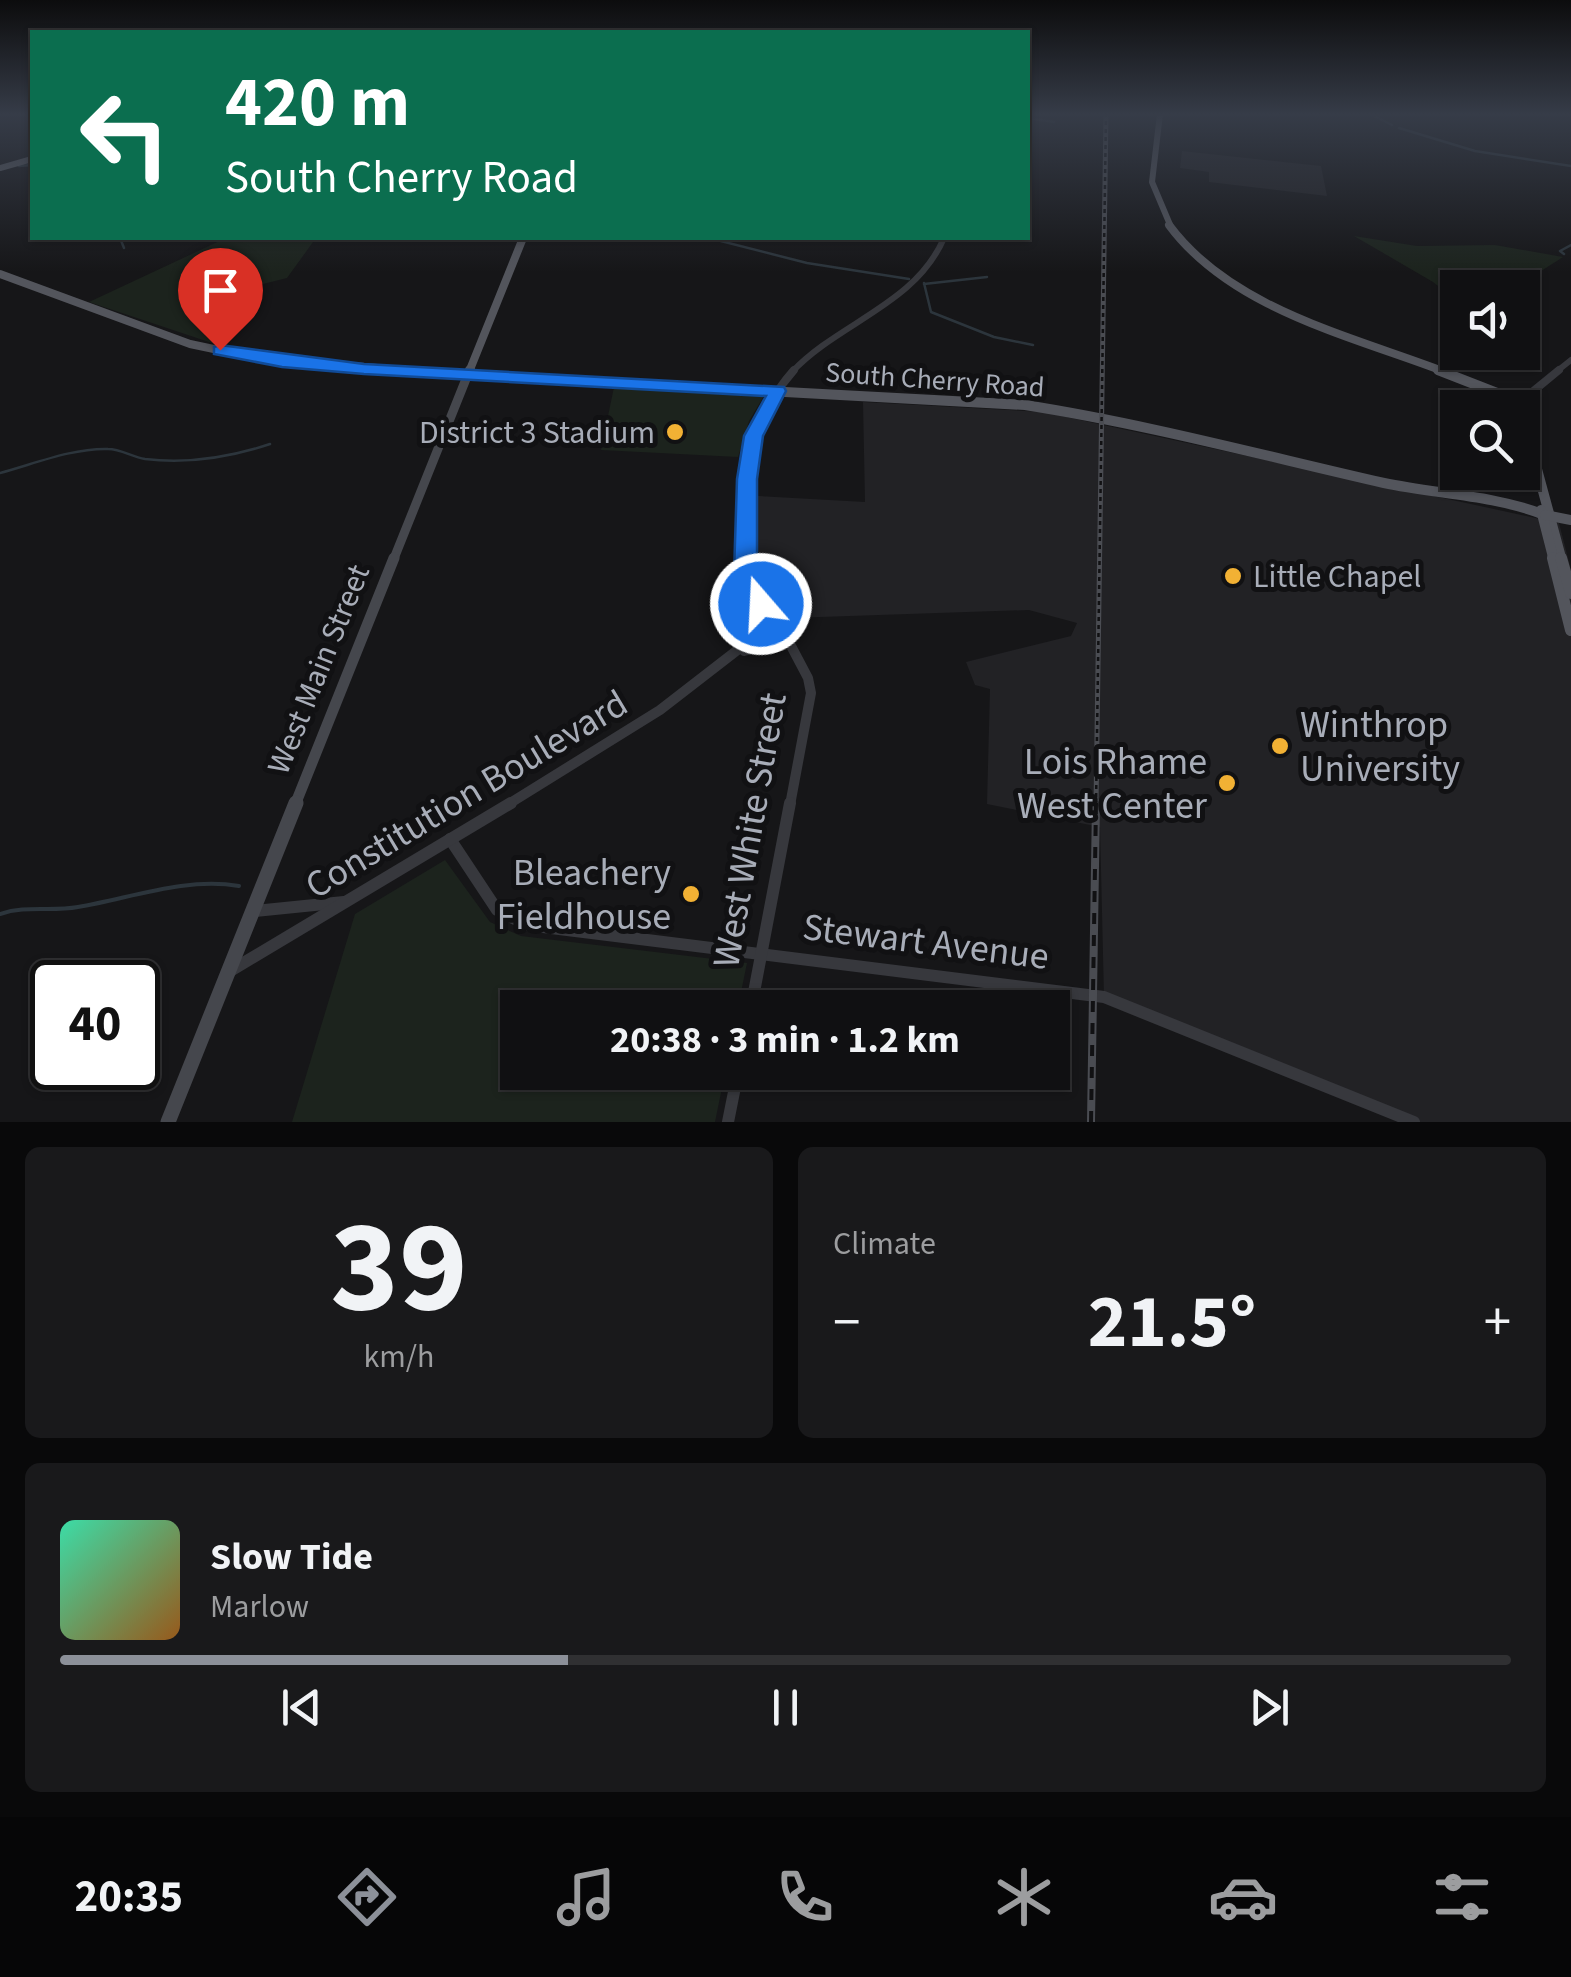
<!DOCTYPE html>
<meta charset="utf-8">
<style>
body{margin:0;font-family:"Source Sans 3",sans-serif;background:#19191b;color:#f1f3f6;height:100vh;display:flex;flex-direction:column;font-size:38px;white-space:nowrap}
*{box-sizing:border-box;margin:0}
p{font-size:32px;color:#9c9d9f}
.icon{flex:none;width:55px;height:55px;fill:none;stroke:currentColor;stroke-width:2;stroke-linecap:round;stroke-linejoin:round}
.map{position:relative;height:1122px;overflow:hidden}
.details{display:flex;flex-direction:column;gap:25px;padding:25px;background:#09090a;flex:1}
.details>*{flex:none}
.top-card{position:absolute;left:30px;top:30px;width:1000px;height:210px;border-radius:0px;box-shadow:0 2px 8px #0004,0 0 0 2px #303032;background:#0b6e4f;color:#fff;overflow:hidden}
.tools{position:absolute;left:1440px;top:270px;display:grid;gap:20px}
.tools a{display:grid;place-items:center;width:100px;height:100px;border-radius:0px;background:#101012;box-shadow:0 2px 8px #0004,0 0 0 2px #303032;font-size:50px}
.speed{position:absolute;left:30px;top:960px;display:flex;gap:20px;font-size:50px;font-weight:700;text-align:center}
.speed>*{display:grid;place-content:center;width:130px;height:130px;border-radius:50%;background:#101012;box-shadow:0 2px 8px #0004,0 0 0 2px #303032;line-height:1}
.speed .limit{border:5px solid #111;border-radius:15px;background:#fff;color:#111}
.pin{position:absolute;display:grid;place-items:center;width:85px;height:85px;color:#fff;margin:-102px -42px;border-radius:50% 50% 50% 0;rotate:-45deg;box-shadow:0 0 10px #0007}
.pin .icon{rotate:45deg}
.me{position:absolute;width:110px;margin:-55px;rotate:341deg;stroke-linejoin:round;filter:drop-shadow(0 0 8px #0008)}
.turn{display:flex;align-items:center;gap:35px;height:210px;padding:0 30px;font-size:45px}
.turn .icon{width:130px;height:130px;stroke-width:2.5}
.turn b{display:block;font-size:70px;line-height:85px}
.big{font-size:75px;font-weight:700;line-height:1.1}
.details .tile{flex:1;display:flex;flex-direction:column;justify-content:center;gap:15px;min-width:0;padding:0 35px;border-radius:15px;background:#19191b}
.details .dial{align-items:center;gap:0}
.dial b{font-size:130px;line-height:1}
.song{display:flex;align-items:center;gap:30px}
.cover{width:120px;height:120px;border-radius:15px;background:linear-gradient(135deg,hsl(160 70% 55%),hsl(30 70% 35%))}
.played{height:10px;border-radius:5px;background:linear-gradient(90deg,#8c9099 35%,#303032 35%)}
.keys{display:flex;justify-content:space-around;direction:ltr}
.heat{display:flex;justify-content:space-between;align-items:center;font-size:55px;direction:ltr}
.details .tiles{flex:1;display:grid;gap:25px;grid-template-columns:1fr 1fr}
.tile:last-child{grid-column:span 2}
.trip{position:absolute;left:500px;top:990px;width:570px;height:100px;border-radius:0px;background:#101012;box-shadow:0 2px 8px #0004,0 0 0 2px #303032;font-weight:700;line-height:100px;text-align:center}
.menu{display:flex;height:160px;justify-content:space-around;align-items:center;background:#060607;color:#9c9d9f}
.menu .icon{width:70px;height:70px}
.menu .on{color:#8c9099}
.menu b{font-size:45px;color:#f1f3f6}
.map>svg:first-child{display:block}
</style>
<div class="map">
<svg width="1571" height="1122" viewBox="0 0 1571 1122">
<rect width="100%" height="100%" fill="#161618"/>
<g fill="#222225">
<path d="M1182 151 1321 166 1327 196 1209 182V172L1180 168Z"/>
<path d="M863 402 1043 412 1559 523 1571 570V1122H1413L1104 997 1100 827 987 804 990 689 975 685 966 662 1071 636 1077 623 1029 610 791 618 778 613 763 596 755 574 758 496 865 502Z"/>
</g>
<g fill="#1c231d">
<path d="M1354 236 1417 246 1495 245 1563 257 1516 287 1458 288 1457 301 1433 282Z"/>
<path d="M226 238H316L287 278 255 286 218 345 89 302Z"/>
<path d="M614 387 765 394 749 421 738 457 601 450Z"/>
<path d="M445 860 490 922 521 936 747 963 738 1007 518 1008V1072L725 1073 715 1122H292L355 914Z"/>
</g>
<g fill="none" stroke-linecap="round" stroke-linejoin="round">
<g stroke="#2c353c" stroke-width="2.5">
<path d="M1370 114 1392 125"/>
<path d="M1028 118 1054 122"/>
<path d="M1399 128 1475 151 1571 166"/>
<path d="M19 166 32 165"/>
<path d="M120 238 124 248"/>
<path d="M709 238 807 263 909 279"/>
<path d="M1564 254 1560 251 1571 245"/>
<path d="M924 283 931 312 994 337 1033 345"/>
<path d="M924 284 987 277"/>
<path d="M0 473C34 464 72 448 108 449 121 449 132 457 145 459 187 464 231 457 270 444"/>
</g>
<path stroke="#2c353c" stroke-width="4" d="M0 914C26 905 51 912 78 907 131 898 185 877 239 886"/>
<g stroke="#37383d" stroke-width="6">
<path d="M792 372C839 322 915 305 944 238"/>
<path d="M1556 372 1571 360"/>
</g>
<g stroke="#37383d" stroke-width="8">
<path d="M1520 402 1559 370"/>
<path d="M745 561C740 490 745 425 794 370"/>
</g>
<g stroke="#37383d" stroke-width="10">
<path d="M751 590 777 619"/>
<path d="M759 626 774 620 790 625 792 638 775 646"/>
<path d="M789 642 808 678 811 693 790 805"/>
<path d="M738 647 748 628 747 600"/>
<path d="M744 651 766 645"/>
<path d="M507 805 660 710 753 638 756 622 745 558"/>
</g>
<g stroke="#37383d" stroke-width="12">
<path d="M450 839 497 910 527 925 1104 997 1414 1122"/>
<path d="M255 911 344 902"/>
<path d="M230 971 511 803"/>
<path d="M751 1008 790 803"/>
<path d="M728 1122 738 1072"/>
</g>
<path stroke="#45474d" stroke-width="9" d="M393 561 468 374"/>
<path stroke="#45474d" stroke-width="11" d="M295 805 394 558"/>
<path stroke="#45474d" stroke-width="15" d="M168 1122 296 803"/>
<path stroke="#53555c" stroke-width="6" d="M1160 114 1152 182 1171 227"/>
<g stroke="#53555c" stroke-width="8">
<path d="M1169 225C1231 309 1351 336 1445 372"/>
<path d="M0 274 190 344 257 358 425 372"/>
<path d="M469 372 523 238"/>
</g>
<g stroke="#53555c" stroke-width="10">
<path d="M379 370 1025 405C1146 424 1265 456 1384 483 1436 494 1492 495 1542 514"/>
<path d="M1438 370 1520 402 1521 408"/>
<path d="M468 374 470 370"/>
<path d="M1522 414 1562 561"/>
<path d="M1541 510 1554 561"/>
<path d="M1545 515 1571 520"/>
</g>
<g stroke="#53555c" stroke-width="12">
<path d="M1553 558 1571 630"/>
<path d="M1561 558 1571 593"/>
</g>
<path stroke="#5b5e65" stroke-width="6" d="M0 168 32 159"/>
<defs>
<path id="rail-far1" d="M1096 805 1106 114"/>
<path id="rail" d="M1091 1122 1096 803"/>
</defs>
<use href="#rail-far1" stroke="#4a4c52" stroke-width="5"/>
<use href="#rail" stroke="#4a4c52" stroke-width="8"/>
<use href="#rail-far1" stroke="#111113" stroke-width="2.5" stroke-dasharray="4" stroke-linecap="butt"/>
<use href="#rail" stroke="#111113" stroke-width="4" stroke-dasharray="11" stroke-linecap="butt"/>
</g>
<linearGradient id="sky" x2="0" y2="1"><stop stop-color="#0c0c0d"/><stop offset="0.42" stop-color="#363c48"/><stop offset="1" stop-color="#363c48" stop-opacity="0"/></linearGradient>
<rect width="1571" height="272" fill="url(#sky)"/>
<path fill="#1a73e8" stroke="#114b97" stroke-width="2.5" d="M220 345 364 364 784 387 786 391 763 436 757 479V574L773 604 770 610H753L736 585 734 574 737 479 744 436 766 396 364 374 282 367 214 354V347Z"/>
<g fill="#f2b134" stroke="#111113" stroke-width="4">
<circle cx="675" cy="432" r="10"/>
<circle cx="1233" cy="576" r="10"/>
<circle cx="1280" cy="746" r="10"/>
<circle cx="1227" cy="783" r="10"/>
<circle cx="691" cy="894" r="10"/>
</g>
<g text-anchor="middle" stroke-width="10" stroke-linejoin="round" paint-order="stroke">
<g font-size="28" fill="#a8adb8" stroke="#111113">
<text transform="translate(935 379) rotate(4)" y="10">South Cherry Road</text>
</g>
<g font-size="32" fill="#a8adb8" stroke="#111113" text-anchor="end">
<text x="655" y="443">District 3 Stadium</text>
<text x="1253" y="587" text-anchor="start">Little Chapel</text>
</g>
<g font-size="32" fill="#a8adb8" stroke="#111113">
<text transform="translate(318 669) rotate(-68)" y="11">West Main Street</text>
</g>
<g font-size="38" fill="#a8adb8" stroke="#111113" text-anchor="end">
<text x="1300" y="737" text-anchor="start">Winthrop<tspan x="1300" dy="44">University</tspan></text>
<text x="1207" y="774">Lois Rhame<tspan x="1207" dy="44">West Center</tspan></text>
<text x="671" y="885">Bleachery<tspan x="671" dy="44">Fieldhouse</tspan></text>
</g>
<g font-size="38" fill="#a8adb8" stroke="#111113">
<text transform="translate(466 794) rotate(-31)" y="13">Constitution Boulevard</text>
<text transform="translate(749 830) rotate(-80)" y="13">West White Street</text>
<text transform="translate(926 941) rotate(7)" y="13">Stewart Avenue</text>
</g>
</g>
</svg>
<div class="tools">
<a><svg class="icon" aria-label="sound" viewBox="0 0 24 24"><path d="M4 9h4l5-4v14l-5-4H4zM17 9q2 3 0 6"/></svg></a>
<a><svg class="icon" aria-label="search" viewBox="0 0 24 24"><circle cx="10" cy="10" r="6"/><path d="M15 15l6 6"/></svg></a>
</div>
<div class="speed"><div class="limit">40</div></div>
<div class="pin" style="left:220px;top:350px;background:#d93025"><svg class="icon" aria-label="arrive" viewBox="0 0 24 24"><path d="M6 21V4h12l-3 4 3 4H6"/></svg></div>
<svg class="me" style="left:761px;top:604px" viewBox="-20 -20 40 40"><circle r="17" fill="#1a73e8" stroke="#fff" stroke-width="3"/><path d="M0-11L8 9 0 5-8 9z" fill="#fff"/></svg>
<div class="trip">20:38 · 3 min · 1.2 km</div>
<div class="top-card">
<div class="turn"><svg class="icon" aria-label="left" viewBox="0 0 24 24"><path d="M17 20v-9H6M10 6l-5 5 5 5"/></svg><div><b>420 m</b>South Cherry Road</div></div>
</div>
</div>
<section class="details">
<div class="tiles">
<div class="tile dial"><b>39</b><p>km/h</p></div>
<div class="tile"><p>Climate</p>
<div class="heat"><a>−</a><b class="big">21.5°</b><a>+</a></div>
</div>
<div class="tile">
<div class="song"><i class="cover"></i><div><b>Slow Tide</b><p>Marlow</p></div></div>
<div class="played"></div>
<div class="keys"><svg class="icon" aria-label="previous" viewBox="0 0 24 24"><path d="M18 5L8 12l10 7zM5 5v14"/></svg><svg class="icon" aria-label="pause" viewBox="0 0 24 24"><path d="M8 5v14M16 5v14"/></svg><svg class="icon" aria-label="next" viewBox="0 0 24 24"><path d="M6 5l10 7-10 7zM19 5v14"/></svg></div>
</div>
</div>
</section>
<nav class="menu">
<b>20:35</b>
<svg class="icon on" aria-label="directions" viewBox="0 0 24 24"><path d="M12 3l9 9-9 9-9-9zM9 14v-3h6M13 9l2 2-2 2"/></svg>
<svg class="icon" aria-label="music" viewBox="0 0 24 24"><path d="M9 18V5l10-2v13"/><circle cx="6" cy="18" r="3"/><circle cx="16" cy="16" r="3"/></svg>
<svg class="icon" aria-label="phone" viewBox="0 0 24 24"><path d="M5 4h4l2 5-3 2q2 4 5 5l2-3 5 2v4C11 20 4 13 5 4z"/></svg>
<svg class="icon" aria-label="climate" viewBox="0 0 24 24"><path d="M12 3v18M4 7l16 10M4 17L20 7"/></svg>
<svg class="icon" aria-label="car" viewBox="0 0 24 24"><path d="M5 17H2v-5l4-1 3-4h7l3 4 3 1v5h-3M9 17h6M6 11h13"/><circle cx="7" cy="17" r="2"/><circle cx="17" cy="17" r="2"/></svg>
<svg class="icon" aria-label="filters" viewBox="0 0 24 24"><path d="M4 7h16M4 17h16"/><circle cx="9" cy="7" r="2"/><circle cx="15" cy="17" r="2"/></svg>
</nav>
